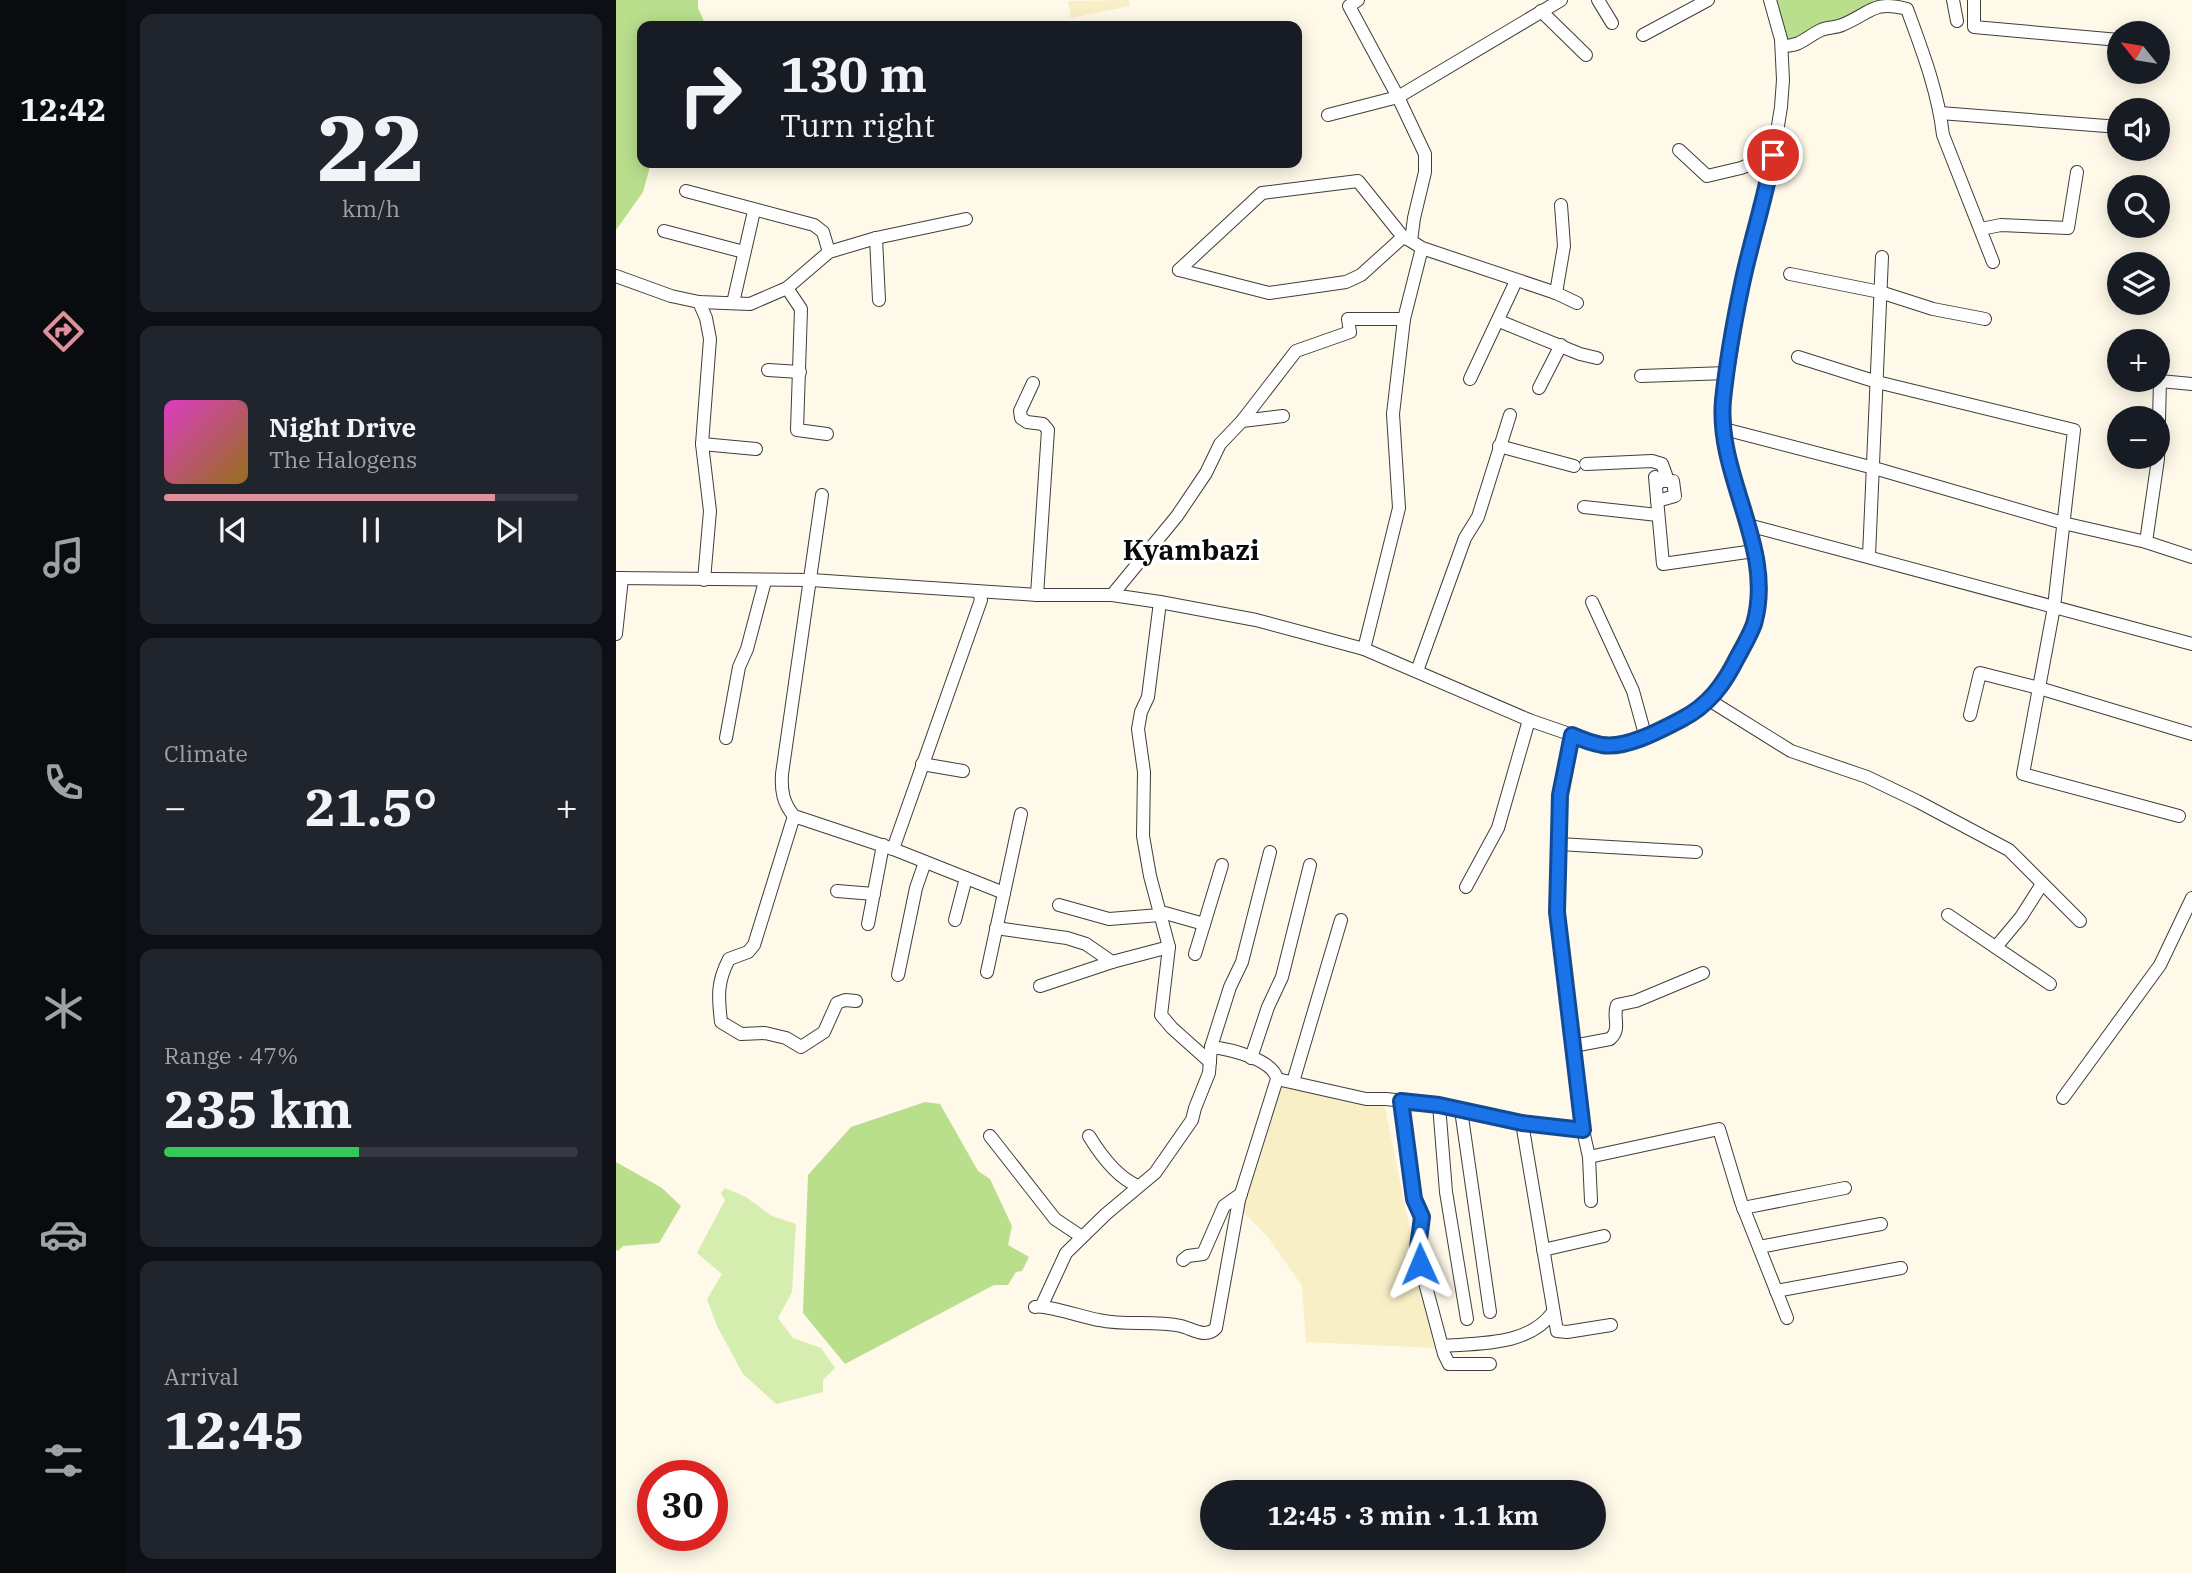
<!DOCTYPE html>
<meta charset="utf-8">
<style>
body{margin:0;font-family:"IBM Plex Serif",serif;background:#20242c;color:#f1f3f6;height:100vh;display:flex;flex-direction:column;font-size:26px;white-space:nowrap}
*{box-sizing:border-box;margin:0}
p{font-size:23px;color:#9ea1a6}
.icon{flex:none;width:38px;height:38px;fill:none;stroke:currentColor;stroke-width:2;stroke-linecap:round;stroke-linejoin:round}
.map{position:relative;flex:1;overflow:hidden}
.details{display:flex;flex-direction:column;gap:14px;padding:14px;background:#0d0f14;width:490px}
.details>*{flex:none}
.guide{position:absolute;left:21px;top:21px;width:665px;height:147px;border-radius:14px;box-shadow:0 4px 18px #0003;background:#171b24;color:#f1f3f6;overflow:hidden}
.needle{width:46px;rotate:300deg}
.tools{position:absolute;left:1491px;top:21px;display:grid;gap:14px}
.tools a{display:grid;place-items:center;width:63px;height:63px;border-radius:50%;background:#171b24;box-shadow:0 4px 18px #0003;font-size:35px}
.speed{position:absolute;left:21px;top:1460px;display:flex;gap:14px;font-size:35px;font-weight:700;text-align:center}
.speed>*{display:grid;place-content:center;width:91px;height:91px;border-radius:50%;background:#171b24;box-shadow:0 4px 18px #0003;line-height:1}
.speed .limit{border:10px solid #d22;background:#fff;color:#111}
.pin{position:absolute;display:grid;place-items:center;width:60px;height:60px;color:#fff;margin:-30px;border:4px solid #fff;border-radius:50%;box-shadow:0 2px 7px #0007}
.me{position:absolute;width:77px;margin:-38px;rotate:359deg;stroke-linejoin:round;filter:drop-shadow(0 0 5px #0008)}
.turn{display:flex;align-items:center;gap:24px;height:147px;padding:0 28px;font-size:32px}
.turn .icon{width:91px;height:91px;stroke-width:2.5}
.turn b{display:block;font-size:49px;line-height:60px}
.big{font-size:52px;font-weight:700;line-height:1.1}
.details .card{flex:1;display:flex;flex-direction:column;justify-content:center;gap:10px;min-width:0;padding:0 24px;border-radius:14px;background:#20242c}
.details .dial{align-items:center;gap:0}
.dial b{font-size:91px;line-height:1}
.song{display:flex;align-items:center;gap:21px}
.cover{width:84px;height:84px;border-radius:10px;background:linear-gradient(135deg,hsl(310 70% 55%),hsl(40 70% 35%))}
.played{height:7px;border-radius:4px;background:linear-gradient(90deg,#df909c 80%,#363941 80%)}
.keys{display:flex;justify-content:space-around;direction:ltr}
.heat{display:flex;justify-content:space-between;align-items:center;font-size:38px;direction:ltr}
.charge{height:10px;border-radius:5px;background:linear-gradient(90deg,#34c759 47%,#363941 0)}
.trip{position:absolute;left:584px;top:1480px;width:406px;height:70px;border-radius:35px;background:#171b24;box-shadow:0 4px 18px #0003;font-weight:700;line-height:70px;text-align:center}
main{display:flex;flex:1;min-height:0}
.tab-bar{display:flex;flex-direction:column;width:126px;justify-content:space-around;align-items:center;background:#090b0e;color:#9ea1a6}
.tab-bar .icon{width:49px;height:49px}
.tab-bar .on{color:#df909c}
.tab-bar b{font-size:32px;color:#f1f3f6}
.map>svg:first-child{display:block}
</style>
<main>
<nav class="tab-bar">
<b>12:42</b>
<svg class="icon on" aria-label="directions" viewBox="0 0 24 24"><path d="M12 3l9 9-9 9-9-9zM9 14v-3h6M13 9l2 2-2 2"/></svg>
<svg class="icon" aria-label="music" viewBox="0 0 24 24"><path d="M9 18V5l10-2v13"/><circle cx="6" cy="18" r="3"/><circle cx="16" cy="16" r="3"/></svg>
<svg class="icon" aria-label="phone" viewBox="0 0 24 24"><path d="M5 4h4l2 5-3 2q2 4 5 5l2-3 5 2v4C11 20 4 13 5 4z"/></svg>
<svg class="icon" aria-label="climate" viewBox="0 0 24 24"><path d="M12 3v18M4 7l16 10M4 17L20 7"/></svg>
<svg class="icon" aria-label="car" viewBox="0 0 24 24"><path d="M5 17H2v-5l4-1 3-4h7l3 4 3 1v5h-3M9 17h6M6 11h13"/><circle cx="7" cy="17" r="2"/><circle cx="17" cy="17" r="2"/></svg>
<svg class="icon" aria-label="filters" viewBox="0 0 24 24"><path d="M4 7h16M4 17h16"/><circle cx="9" cy="7" r="2"/><circle cx="15" cy="17" r="2"/></svg>
</nav>
<section class="details">
<div class="card dial"><b>22</b><p>km/h</p></div>
<div class="card">
<div class="song"><i class="cover"></i><div><b>Night Drive</b><p>The Halogens</p></div></div>
<div class="played"></div>
<div class="keys"><svg class="icon" aria-label="previous" viewBox="0 0 24 24"><path d="M18 5L8 12l10 7zM5 5v14"/></svg><svg class="icon" aria-label="pause" viewBox="0 0 24 24"><path d="M8 5v14M16 5v14"/></svg><svg class="icon" aria-label="next" viewBox="0 0 24 24"><path d="M6 5l10 7-10 7zM19 5v14"/></svg></div>
</div>
<div class="card"><p>Climate</p>
<div class="heat"><a>−</a><b class="big">21.5°</b><a>+</a></div>
</div>
<div class="card"><p>Range · 47%</p><b class="big">235 km</b><div class="charge"></div></div>
<div class="card"><p>Arrival</p><b class="big">12:45</b></div>
</section>
<div class="map">
<svg width="1576" height="1573" viewBox="0 0 1576 1573">
<rect width="100%" height="100%" fill="#fff9e9"/>
<g fill="#f8efc6">
<path d="M513 0 514 6 455 18 452 1Z"/>
<path d="M662 1084 768 1103 818 1348 690 1342 686 1286 652 1237 622 1207Z"/>
</g>
<path fill="#d5edaf" d="M109 1188 130 1197 156 1216 180 1224 176 1292 162 1318 177 1338 205 1348 219 1368 207 1380V1392L160 1404 127 1374 101 1326 91 1299 106 1274 81 1253 109 1200 105 1193Z"/>
<g fill="#b9df8d">
<path d="M0 0H82V8L90 26H26V163H35L27 192 0 230Z"/>
<path d="M1160 0H1266L1186 39 1172 40Z"/>
<path d="M309 1102 324 1104 362 1171 374 1179 396 1226 392 1245 413 1257 406 1271 400 1272 392 1285H378L229 1364 187 1313 192 1175 235 1127Z"/>
<path d="M0 1162 46 1188 65 1206 43 1243 7 1246 2 1251 0 1250Z"/>
</g>
<g fill="none" stroke-linecap="round" stroke-linejoin="round">
<defs>
<g id="minor">
<path d="M742 0 733 6 782 97 809 154V172L798 218 795 241 806 248 940 293 961 303"/>
<path d="M982 0 996 23"/>
<path d="M1337 0 1341 21"/>
<path d="M1358 0V27L1503 40"/>
<path d="M925 11 970 55"/>
<path d="M1027 35 1092 0"/>
<path d="M1166 46C1186 46 1188 38 1205 30 1212 27 1219 28 1226 25 1255 13 1257 0 1291 9 1306 50 1322 91 1327 135L1377 262"/>
<path d="M1324 113 1503 127"/>
<path d="M712 115 782 97 945 0"/>
<path d="M1063 150 1091 176 1125 168 1157 155"/>
<path d="M70 191 198 225 207 232 213 252"/>
<path d="M1365 229 1385 225 1452 228 1461 172"/>
<path d="M48 231 128 252"/>
<path d="M260 238 263 300"/>
<path d="M563 270 646 193 742 181 787 237"/>
<path d="M563 270 653 293 730 282 745 275 787 237 793 240"/>
<path d="M1174 274 1264 292 1317 309 1369 319"/>
<path d="M0 276 55 296 83 302 134 304 171 288 213 252 260 238 350 219"/>
<path d="M171 288 185 309 181 430 211 434"/>
<path d="M940 293 948 246 945 205"/>
<path d="M83 302 90 318 94 339 86 444 94 511 88 580"/>
<path d="M117 303 138 211"/>
<path d="M883 321 964 354 981 358"/>
<path d="M1182 357 1261 382 1458 430 1438 607 1407 774 1563 816"/>
<path d="M152 370 184 372"/>
<path d="M1025 376 1111 373"/>
<path d="M854 379 900 281"/>
<path d="M417 383 404 411 405 418 411 422 427 424 432 430 421 595"/>
<path d="M923 388 945 345"/>
<path d="M626 421 667 416"/>
<path d="M1108 429 1258 468 1447 523 1530 542 1576 557"/>
<path d="M86 444 140 449"/>
<path d="M883 446 958 466"/>
<path d="M970 464 1036 461 1046 464 1050 475 1040 486 1044 481H1057L1059 496 1041 501"/>
<path d="M1039 477 1047 564 1138 551"/>
<path d="M206 495 166 774C165 791 167 803 178 816L277 849 388 893"/>
<path d="M968 507 1042 515"/>
<path d="M1132 525 1576 644"/>
<path d="M1530 542 1542 459 1544 381 1576 384"/>
<path d="M1253 556 1266 257"/>
<path d="M0 578 195 580 421 595H496L544 602 640 620 748 649 913 720 988 746 1030 738 1070 717 1093 700 1108 684 1138 625 1141 601V565L1132 525 1111 455 1107 402 1126 284 1154 175 1165 107 1167 80 1165 39 1154 0"/>
<path d="M496 595 561 516 590 473 604 444 626 421 680 351 734 332 732 319H788"/>
<path d="M544 602 532 697 525 712 522 729 528 772 527 836 534 876 553 947 545 1015 556 1028 594 1062"/>
<path d="M976 602 1017 691 1030 738"/>
<path d="M0 634 6 578"/>
<path d="M748 649 783 508 777 414 788 319 806 248"/>
<path d="M801 671 849 538 862 517 894 415"/>
<path d="M1093 700 1175 751 1251 777 1301 801 1393 850 1464 921"/>
<path d="M1354 715 1364 673 1423 688 1576 734"/>
<path d="M955 735 944 795 941 912 967 1130 973 1157 975 1201"/>
<path d="M110 738 123 667 131 649 149 581"/>
<path d="M306 764 347 771"/>
<path d="M178 816 138 945 132 952 113 959C101 982 102 996 105 1022L125 1034 149 1033 170 1038 185 1047 208 1032 221 1003 229 1000 240 1001"/>
<path d="M943 844 1080 852"/>
<path d="M277 849 365 600 363 592"/>
<path d="M850 887 882 828 913 720"/>
<path d="M221 891 258 894"/>
<path d="M443 905 493 919 544 915 549 913 588 924"/>
<path d="M1332 915 1434 984"/>
<path d="M339 920 350 878"/>
<path d="M252 924 267 845"/>
<path d="M380 928 451 938 470 944 496 962"/>
<path d="M1380 947 1405 917 1426 884"/>
<path d="M579 954 606 865"/>
<path d="M371 972 405 814"/>
<path d="M282 975 300 888 309 862"/>
<path d="M424 986 496 962 553 947"/>
<path d="M957 1046 994 1039C1006 1029 996 1017 1001 1005L1020 1001 1087 973"/>
<path d="M635 1058 652 1007 666 977 694 865"/>
<path d="M661 1079 750 1099H770L823 1105 906 1123 967 1130"/>
<path d="M677 1082 725 920"/>
<path d="M1447 1098 1544 965 1576 898"/>
<path d="M785 1101 798 1199 806 1217 802 1247 804 1264 828 1354 833 1364H874"/>
<path d="M823 1105 830 1192 851 1319"/>
<path d="M845 1110 874 1312"/>
<path d="M906 1123 941 1331 951 1332 995 1325"/>
<path d="M374 1136 439 1219 466 1237"/>
<path d="M473 1136C484 1154 502 1178 522 1186"/>
<path d="M973 1157 1103 1129 1125 1202 1171 1318"/>
<path d="M1127 1208 1229 1188"/>
<path d="M1143 1247 1265 1224"/>
<path d="M927 1250 988 1236"/>
<path d="M567 1260 572 1256 587 1254 608 1206 625 1194"/>
<path d="M1160 1291 1285 1268"/>
<path d="M426 1305 450 1253 490 1214 539 1173 576 1120 579 1108 593 1073 595 1047 614 987 626 962 654 852"/>
<path d="M419 1307C428 1304 470 1318 483 1320 510 1326 538 1320 565 1326 577 1329 590 1339 600 1328L623 1200 661 1079C657 1059 613 1049 595 1047"/>
<path d="M826 1346C863 1343 913 1346 937 1312"/>
</g>
</defs>
<use href="#minor" stroke="#3e3e3e" stroke-width="14"/>
<use href="#minor" stroke="#fff" stroke-width="12"/>
</g>
<g fill="none" stroke-linecap="round" stroke-linejoin="round">
<defs>
<path id="route" d="M804 1264 802 1247 806 1217 798 1199 785 1101 823 1105 906 1123 967 1130 941 912 944 795 956 735C965 739 976 743 986 745 1010 749 1045 730 1066 719 1093 705 1108 684 1121 658 1127 647 1134 635 1138 624 1160 548 1100 477 1107 400 1111 362 1118 322 1126 284 1135 241 1149 199 1157 155"/>
</defs>
<use href="#route" stroke="#114b97" stroke-width="18"/>
<use href="#route" stroke="#1a73e8" stroke-width="12"/>
</g>
<g text-anchor="middle" stroke-width="7" stroke-linejoin="round" paint-order="stroke">
<g font-size="28" font-weight="bold" fill="#0b0b0b" stroke="#fff">
<text x="575" y="560">Kyambazi</text>
</g>
</g>
</svg>
<div class="tools">
<a><svg class="needle" viewBox="-14 -14 28 28"><path d="M0-13l5 13h-10z" fill="#e53935"/><path d="M0 13l5-13h-10z" fill="#9ea1a6"/></svg></a>
<a><svg class="icon" aria-label="sound" viewBox="0 0 24 24"><path d="M4 9h4l5-4v14l-5-4H4zM17 9q2 3 0 6"/></svg></a>
<a><svg class="icon" aria-label="search" viewBox="0 0 24 24"><circle cx="10" cy="10" r="6"/><path d="M15 15l6 6"/></svg></a>
<a><svg class="icon" aria-label="layers" viewBox="0 0 24 24"><path d="M12 4l9 5-9 5-9-5zM3 14l9 5 9-5"/></svg></a>
<a>+</a>
<a>−</a>
</div>
<div class="speed"><div class="limit">30</div></div>
<div class="pin" style="left:1157px;top:155px;background:#d93025"><svg class="icon" aria-label="arrive" viewBox="0 0 24 24"><path d="M6 21V4h12l-3 4 3 4H6"/></svg></div>
<svg class="me" style="left:804px;top:1264px" viewBox="-20 -20 40 40"><path d="M0-17L14 15 0 8-14 15z" fill="#1a73e8" stroke="#fff" stroke-width="4"/></svg>
<div class="trip">12:45 · 3 min · 1.1 km</div>
<div class="guide">
<div class="turn"><svg class="icon" aria-label="right" viewBox="0 0 24 24"><path d="M7 20v-9h11M14 6l5 5-5 5"/></svg><div><b>130 m</b>Turn right</div></div>
</div>
</div>
</main>
